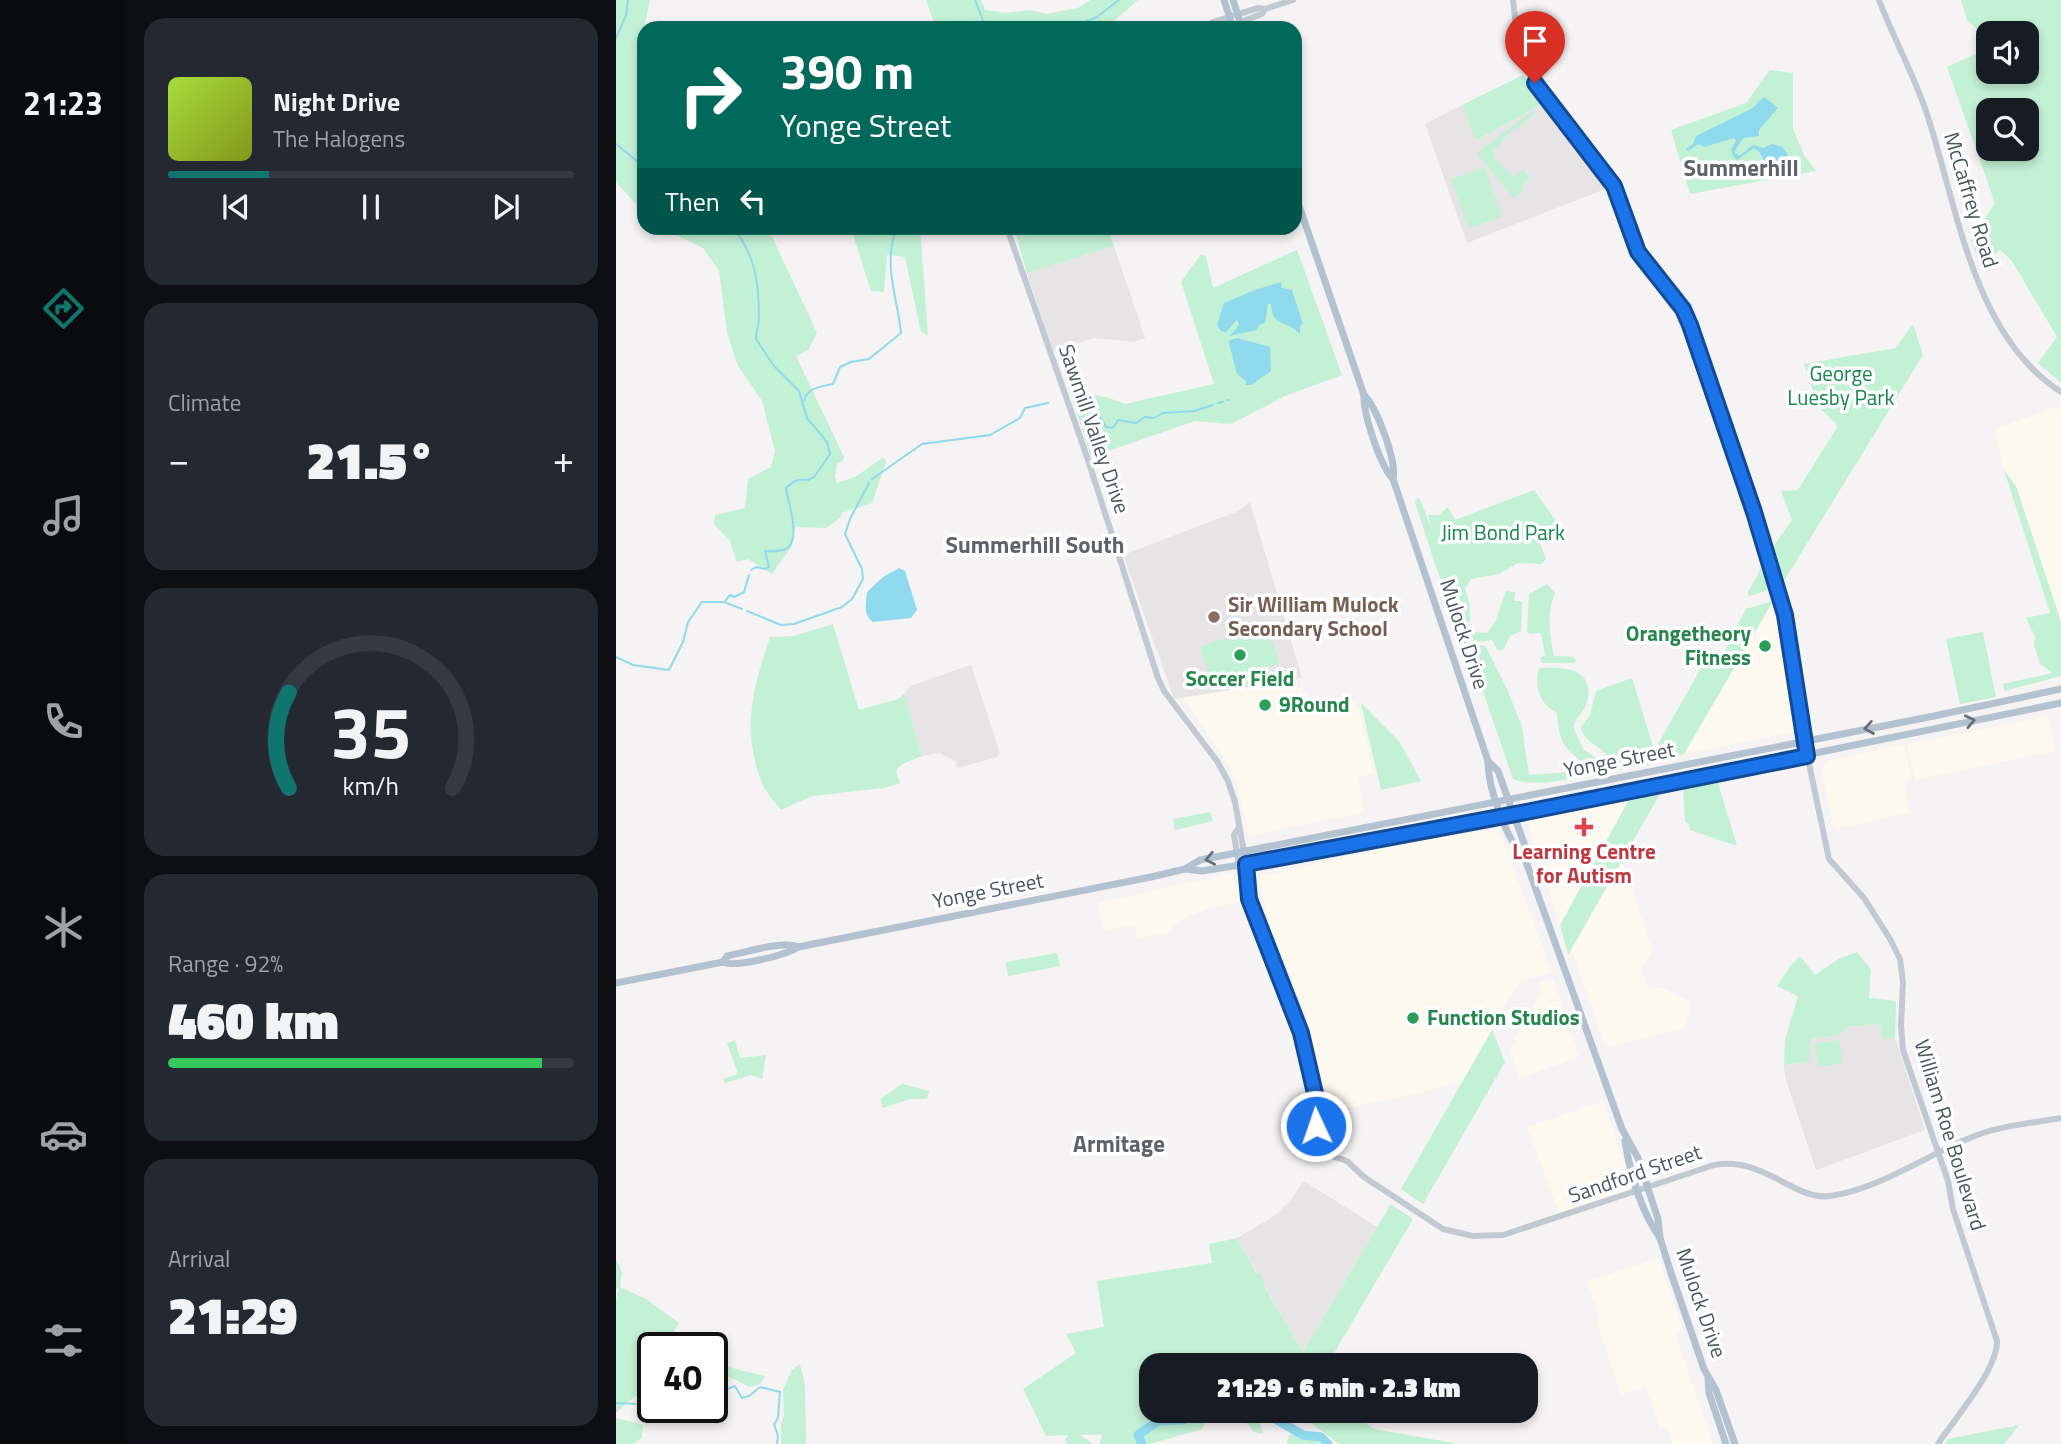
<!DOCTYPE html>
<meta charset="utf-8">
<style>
body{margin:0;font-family:"Titillium Web",sans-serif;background:#242831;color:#f1f3f6;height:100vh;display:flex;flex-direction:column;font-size:26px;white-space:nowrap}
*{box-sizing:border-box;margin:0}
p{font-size:23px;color:#9ea1a6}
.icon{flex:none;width:38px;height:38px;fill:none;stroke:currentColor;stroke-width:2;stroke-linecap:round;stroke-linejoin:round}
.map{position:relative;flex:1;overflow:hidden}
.sheet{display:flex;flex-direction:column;gap:18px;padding:18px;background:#0d0f14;width:490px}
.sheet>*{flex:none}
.guide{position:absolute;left:21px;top:21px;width:665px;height:214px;border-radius:21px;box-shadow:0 4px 10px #0003;background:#00695c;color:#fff;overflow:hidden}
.buttons{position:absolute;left:1360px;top:21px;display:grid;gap:14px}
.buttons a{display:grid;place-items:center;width:63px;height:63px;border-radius:14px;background:#171b24;box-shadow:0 4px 10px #0003;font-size:35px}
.speed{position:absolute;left:21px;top:1332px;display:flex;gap:14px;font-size:35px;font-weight:700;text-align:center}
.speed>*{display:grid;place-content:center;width:91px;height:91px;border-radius:50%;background:#171b24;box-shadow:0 4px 10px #0003;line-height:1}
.speed .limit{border:4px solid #111;border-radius:10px;background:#fff;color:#111}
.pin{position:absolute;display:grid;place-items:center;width:60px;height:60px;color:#fff;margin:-72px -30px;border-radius:50% 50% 50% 0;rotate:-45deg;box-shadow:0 0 7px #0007}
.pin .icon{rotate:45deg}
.me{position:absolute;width:77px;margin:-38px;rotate:357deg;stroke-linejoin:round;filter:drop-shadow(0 0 5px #0008)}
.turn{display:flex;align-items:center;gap:24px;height:147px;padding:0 28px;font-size:32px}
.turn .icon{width:91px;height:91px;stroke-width:2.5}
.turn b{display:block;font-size:49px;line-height:60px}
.then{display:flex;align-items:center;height:66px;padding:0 28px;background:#0003;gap:14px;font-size:26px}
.big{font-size:52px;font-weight:800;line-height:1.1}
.sheet .card{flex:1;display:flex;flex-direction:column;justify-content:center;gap:10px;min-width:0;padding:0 24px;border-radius:21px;background:#242831}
.sheet .dial{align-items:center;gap:0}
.dial svg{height:182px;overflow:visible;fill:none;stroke:#363941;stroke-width:7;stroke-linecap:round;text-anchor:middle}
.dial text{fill:#f1f3f6;stroke:none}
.song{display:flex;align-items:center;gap:21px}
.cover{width:84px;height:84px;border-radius:10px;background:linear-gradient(135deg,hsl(80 70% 55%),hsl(70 70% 35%))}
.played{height:7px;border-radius:4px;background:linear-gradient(90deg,#0f766e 25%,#363941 25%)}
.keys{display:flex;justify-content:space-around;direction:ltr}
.heat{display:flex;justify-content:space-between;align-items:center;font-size:38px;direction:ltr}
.charge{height:10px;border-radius:5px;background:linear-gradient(90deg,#34c759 92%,#363941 0)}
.trip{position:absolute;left:523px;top:1353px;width:399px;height:70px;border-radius:21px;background:#171b24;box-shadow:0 4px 10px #0003;font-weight:800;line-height:70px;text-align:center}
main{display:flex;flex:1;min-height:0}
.menu{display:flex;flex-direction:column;width:126px;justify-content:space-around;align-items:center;background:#090b0e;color:#9ea1a6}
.menu .icon{width:49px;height:49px}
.menu .current{color:#0f766e}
.menu b{font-size:32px;color:#f1f3f6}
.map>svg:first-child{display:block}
</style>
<main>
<nav class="menu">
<b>21:23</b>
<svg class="icon current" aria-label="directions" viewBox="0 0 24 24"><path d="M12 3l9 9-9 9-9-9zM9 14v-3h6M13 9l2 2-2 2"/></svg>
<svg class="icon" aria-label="music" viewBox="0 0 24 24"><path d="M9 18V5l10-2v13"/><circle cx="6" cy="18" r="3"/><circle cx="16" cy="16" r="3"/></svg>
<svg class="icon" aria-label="phone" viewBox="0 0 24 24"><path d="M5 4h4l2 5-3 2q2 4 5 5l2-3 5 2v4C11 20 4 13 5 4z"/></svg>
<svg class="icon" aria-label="climate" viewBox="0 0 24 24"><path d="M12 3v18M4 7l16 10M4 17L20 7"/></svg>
<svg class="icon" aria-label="car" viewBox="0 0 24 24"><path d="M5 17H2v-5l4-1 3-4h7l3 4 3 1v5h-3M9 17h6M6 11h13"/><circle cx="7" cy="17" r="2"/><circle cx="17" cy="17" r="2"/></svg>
<svg class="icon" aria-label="filters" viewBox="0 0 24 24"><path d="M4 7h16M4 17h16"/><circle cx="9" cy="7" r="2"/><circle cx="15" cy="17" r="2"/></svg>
</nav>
<section class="sheet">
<div class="card">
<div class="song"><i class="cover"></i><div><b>Night Drive</b><p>The Halogens</p></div></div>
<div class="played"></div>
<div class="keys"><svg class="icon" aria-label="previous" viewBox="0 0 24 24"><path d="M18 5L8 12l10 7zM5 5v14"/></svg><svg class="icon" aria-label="pause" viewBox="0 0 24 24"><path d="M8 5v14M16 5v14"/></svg><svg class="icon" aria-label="next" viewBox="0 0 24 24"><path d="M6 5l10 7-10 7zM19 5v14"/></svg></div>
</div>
<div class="card"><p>Climate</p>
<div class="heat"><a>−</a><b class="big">21.5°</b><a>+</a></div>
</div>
<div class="card dial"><svg viewBox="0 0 100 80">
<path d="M14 69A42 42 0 1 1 86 69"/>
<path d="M14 69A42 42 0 0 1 14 27" stroke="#0f766e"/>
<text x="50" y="56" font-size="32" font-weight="700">35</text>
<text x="50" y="72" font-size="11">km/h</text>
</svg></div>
<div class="card"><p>Range · 92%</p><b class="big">460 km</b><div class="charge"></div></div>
<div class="card"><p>Arrival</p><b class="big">21:29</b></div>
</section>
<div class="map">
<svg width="1445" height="1444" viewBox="0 0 1445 1444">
<rect width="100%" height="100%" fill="#f5f3f3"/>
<g fill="#fdf9ef">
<path d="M1437 408 1445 410V622L1400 486 1388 470 1378 429Z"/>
<path d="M1157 601 1165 628 1177 732 1068 754Z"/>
<path d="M674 680 692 695 695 704 700 710 737 700 744 711 758 773 742 778 748 812 633 836 622 788 613 765 567 698Z"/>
<path d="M1432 716 1439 751 1299 780 1292 744Z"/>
<path d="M1288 744 1295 779 1288 781 1293 813 1218 829 1205 770 1211 761Z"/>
<path d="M1015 796 944 925 910 817Z"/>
<path d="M883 830 936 972 904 981 877 1022 876 1030 847 1081 801 1094 711 1112 690 1015 652 920 643 877 811 837Z"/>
<path d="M1006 861 1037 951 1025 968 1032 989 1048 988 1076 1003 1069 1028 990 1047 955 949Z"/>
<path d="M617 873 624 902 593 908 566 919 551 933 521 939 518 925 488 931 482 903Z"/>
<path d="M937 978 952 1021 946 1023 948 1033 954 1032 963 1057 904 1078 894 1048 901 1043 899 1038 925 992 922 983Z"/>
<path d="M987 1101 1016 1186 1012 1190 943 1213 911 1127Z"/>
<path d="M1043 1258 1067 1330 1059 1333 1097 1444H1056L1050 1426 1043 1428 1030 1387 1005 1395 980 1320 984 1318 971 1281Z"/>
</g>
<g fill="#e6e4e5">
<path d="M927 103 974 163 989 189 851 243 809 124 846 105 861 141Z"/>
<path d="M498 246 529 338 517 342 479 338 437 350 411 273Z"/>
<path d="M634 502 686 678 558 699 507 555 620 512Z"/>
<path d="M355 665 384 753 381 757 342 768 340 762 324 753 306 756 288 694 294 686Z"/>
<path d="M1265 1024 1267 1040 1279 1038 1309 1130 1200 1170 1169 1077 1168 1065 1193 1062 1194 1037 1224 1035 1229 1027Z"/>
<path d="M688 1181 761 1227 687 1352 621 1238 658 1216 675 1200Z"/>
</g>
<g fill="#c3f1d5" fill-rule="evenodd">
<path d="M0 0H34L28 28V213L0 182Z"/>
<path d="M310 0H365L369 10 389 13 414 10 430 14 462 8 475 0H522L490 28H320Z"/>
<path d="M1345 0H1445V383L1422 363 1441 337 1396 261 1384 250 1364 264 1355 240 1379 203 1331 67 1364 52 1372 39 1351 20ZM1372 33H1410V72H1372ZM1410 110V149H1372V110Z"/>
<path d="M1154 70 1177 73V129L1188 155 1200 171 1074 194 1055 130 1130 103Z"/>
<path d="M907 75 927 103 860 141 846 105Z"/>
<path d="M916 111 918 114 899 130 897 129 877 151 880 155 878 157 898 177 907 170 914 177 907 186V192L898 198 861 153Z"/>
<path d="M869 168 886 217 852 228 835 179Z"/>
<path d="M46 228H152L201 333 192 350 180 356 228 457 227 461 221 464 219 476 221 483 239 477 268 457 270 462 256 503 226 513 224 518 210 528 179 527 176 546 156 574 132 559 121 562 114 541 98 524 99 515 129 508 132 479 155 467 159 451 146 401 121 364 111 332 103 271 87 248Z"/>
<path d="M235 228H304L312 336 305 332 289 257 271 255 268 292 255 291Z"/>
<path d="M398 228H491L498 246 411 273Z"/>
<path d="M681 250 726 375 669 396 615 424 579 421 475 457 453 389 493 398 509 404 598 384 565 282 585 254 590 256 597 288Z"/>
<path d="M1297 324 1307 355 1166 584 1155 550 1176 520 1165 491 1182 490 1222 426 1202 406 1188 364 1280 348Z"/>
<path d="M1388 470 1400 486 1445 622V676L1388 691 1387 684 1436 673 1424 664 1418 644 1419 636 1410 618 1434 613Z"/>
<path d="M918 490 943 525 919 530 930 559 926 564 902 563 883 574 855 579 849 589C852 597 855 605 854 614 853 628 849 629 854 644L849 646 819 564 799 502 801 498 804 499 816 529 812 515H823L832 507 839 520Z"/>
<path d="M1147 565 1155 589 1133 596 1132 592Z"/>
<path d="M931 584 939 593C930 615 934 633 938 656L958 657 960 661 958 663H926L924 659 929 655 925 633 914 634 911 631 913 594Z"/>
<path d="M890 591 899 592 898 601H906L905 631 894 636 887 650 882 651 876 640 858 643 855 637 858 632 871 633 879 622Z"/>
<path d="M1157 601 1068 754 1041 760 1042 744 1088 663 1109 650 1130 609Z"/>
<path d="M217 624 243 710 282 699 288 694 306 756 286 764 280 771 284 783 268 788 196 796 165 810C159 802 150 793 146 783 125 730 137 688 154 637L178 636Z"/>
<path d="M650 624 664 663 597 686 584 647Z"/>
<path d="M1367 632 1380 697 1344 704 1330 639Z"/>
<path d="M869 645 891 689 906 727 913 775 954 772 964 766 965 761C945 745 943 738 941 713 923 703 918 688 923 668 944 667 976 666 972 697 971 709 961 716 957 727L968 750 985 761 988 771C963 777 920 789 897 779L852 648Z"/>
<path d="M1016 678 1040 756 1036 764 999 771C996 765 994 759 990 754 981 744 968 742 965 727L974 715 980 691Z"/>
<path d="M745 703 783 741 805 781 765 790Z"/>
<path d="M1102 783 1121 846 1074 830 1073 824 1069 821 1067 788Z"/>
<path d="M1045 792 952 955 944 925 1015 796Z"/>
<path d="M594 812 597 821 559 830 557 819Z"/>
<path d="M1241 952 1255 970 1253 998 1280 1001 1279 1038 1267 1040 1264 1024 1229 1027 1224 1035 1195 1038 1193 1062 1168 1065 1169 1040 1182 996 1161 986 1175 965 1184 956 1199 975 1224 958Z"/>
<path d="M441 953 444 966 392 976 390 962Z"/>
<path d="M876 1030 889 1062 807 1204 785 1189Z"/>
<path d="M119 1040 124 1058 150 1055 146 1079 135 1075 109 1083 107 1079 122 1074 111 1043Z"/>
<path d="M1223 1040 1227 1063 1202 1067 1198 1044Z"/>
<path d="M286 1084 313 1091 311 1099H294L267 1108 264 1099Z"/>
<path d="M775 1204 797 1219 711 1365H698L689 1361 687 1365H536V1410L602 1411 594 1415 586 1429 534 1444H484L486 1434 464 1435 477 1444H451L449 1440 452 1435 430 1436 407 1389 460 1353 450 1334 488 1327 481 1281 596 1263 593 1244 621 1238 641 1274 644 1273 649 1282 647 1284 687 1352Z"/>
<path d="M0 1259 6 1272 4 1287 30 1299 63 1323 57 1333 58 1347 37 1348V1388L18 1397 0 1413V1300L3 1288 0 1289Z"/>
<path d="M96 1363 149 1376 144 1384 134 1387 101 1371Z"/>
<path d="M184 1364 189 1386 190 1444H165V1425L168 1415 167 1390 176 1370Z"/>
<path d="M614 1411H643L641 1415 647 1434 638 1432C632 1422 622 1418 614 1411Z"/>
<path d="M687 1411H734L758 1429 843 1444H723L684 1415Z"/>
<path d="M0 1418 27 1425 26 1438 17 1444H0Z"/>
<path d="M1403 1425 1388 1444H1329L1332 1439Z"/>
<path d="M674 1434 703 1441V1444H670Z"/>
</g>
<g fill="#90daee">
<path d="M1148 97 1162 108 1143 130V136L1127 138 1118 152 1123 156 1137 145 1147 148 1156 144 1166 147 1171 153V160L1161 167H1150L1144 152 1138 148 1121 160 1117 156 1115 149 1120 141 1118 138 1088 147 1082 144 1072 151 1070 149 1077 144 1080 136 1135 109Z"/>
<path d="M665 282 666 288 676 290 687 324 684 325V334C670 319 656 328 655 304H652L649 323 643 325 641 330 613 336 623 325 621 320 610 332 605 331 601 325 608 303 639 290Z"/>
<path d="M621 338 654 347 655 371 635 385H630V381L621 374 613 343 614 340Z"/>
<path d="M283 568 289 571 301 610 295 618 257 622C247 615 250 604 251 592L267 577Z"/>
</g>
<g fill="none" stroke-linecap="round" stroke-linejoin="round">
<g stroke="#90daee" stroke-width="2">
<path d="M359 0 370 28"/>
<path d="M454 28 481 17 503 0"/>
<path d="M0 38 10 15 12 0"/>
<path d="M0 144 28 167"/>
<path d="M117 228C139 254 143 283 143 317 143 324 140 331 140 339L158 366 183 391 191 418 211 442 214 454 198 477 192 480C182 478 177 482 170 488 172 502 188 546 166 550 161 552 155 551 149 551L153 567 149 569 140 567 135 570"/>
<path d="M612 400H613"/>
<path d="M188 401C191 387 205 387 217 384L224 367 235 362 253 359 285 333C281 294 267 268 280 228"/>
<path d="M602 403 607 402"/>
<path d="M469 407 485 418 490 427 497 428 502 420 520 423 529 417 538 418 547 413 578 411 597 405"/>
<path d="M256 479 306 444 374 435 404 418 409 408 432 403"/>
<path d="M109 601 114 595 118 597 128 592 133 575"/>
<path d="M131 611 165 625 178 624 226 607 236 599 247 579 246 569 229 534 234 519 253 483"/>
<path d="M0 657 17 665 53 670 67 642 72 622 86 602H108L126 609"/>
<path d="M96 1386 100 1394 119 1386 126 1398 133 1396 144 1387 164 1392 162 1418 158 1424 162 1436 161 1444"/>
<path d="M0 1403 22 1404 34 1397V1391L25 1378 30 1369 37 1368"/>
</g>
<g stroke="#90daee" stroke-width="9">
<path d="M606 1410 613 1413 617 1410"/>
<path d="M657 1410 661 1420 687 1435 705 1437 712 1444"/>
<path d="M526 1444 522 1435 542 1421 567 1420 585 1410"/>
</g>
<g stroke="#c1cad2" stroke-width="6">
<path d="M897 0 901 37 914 74 925 92 997 186 1022 252 1067 309 1074 325 1138 512 1169 615 1188 740 1213 859 1248 898 1274 939 1284 959 1287 982 1285 1026 1287 1050 1332 1181 1337 1209 1381 1341C1381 1371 1339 1418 1322 1444"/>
<path d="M1263 0C1277 37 1296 71 1309 108 1341 202 1355 334 1445 392"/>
<path d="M624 22 646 14 649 9"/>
<path d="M589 28 597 22 622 14 643 8 649 9 677 0"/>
<path d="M603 28 616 25"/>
<path d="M391 228 471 457 542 678 548 691 601 761 612 781 619 802 628 852 633 899"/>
<path d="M623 827 618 835 628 896 633 899C639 916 645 934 651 951 674 1007 716 1088 695 1149L731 1161 748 1177 827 1229 857 1236 887 1235 1098 1165C1148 1156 1178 1201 1214 1196 1263 1189 1311 1155 1356 1137 1381 1126 1418 1123 1445 1118"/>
</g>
<g stroke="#b3c2d1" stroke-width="7">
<path d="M608 0 617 28"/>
<path d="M617 0 626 28"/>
<path d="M679 194 748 395C747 414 764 465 777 479L872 761C872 788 890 839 909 859L1006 1129 1022 1158 1042 1219 1044 1238 1055 1273 1088 1369 1100 1390 1119 1444"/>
<path d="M748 395C761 408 781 461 777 479"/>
<path d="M872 761 882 771 909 846V859"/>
<path d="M570 869 586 871 630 864 910 812 1445 703"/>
<path d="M107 962 111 956C128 953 166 940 182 947"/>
<path d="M0 983 107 962C118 968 171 955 182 947L535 877 569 869 584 860 1318 716 1445 689"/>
<path d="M1009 1141C1014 1173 1025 1211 1044 1238"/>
<path d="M1092 1379 1093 1393 1110 1444"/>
</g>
</g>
<defs><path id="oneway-chevron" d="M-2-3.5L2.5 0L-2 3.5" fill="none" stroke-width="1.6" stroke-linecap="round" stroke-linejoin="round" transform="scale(1.75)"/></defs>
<g stroke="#64717d">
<use href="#oneway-chevron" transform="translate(1354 721) rotate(-12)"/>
<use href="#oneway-chevron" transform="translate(1253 728) rotate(170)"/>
<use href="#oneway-chevron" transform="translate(594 859) rotate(169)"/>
</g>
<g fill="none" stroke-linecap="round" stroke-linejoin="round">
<defs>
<path id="route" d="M700 1126 701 1102 685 1033 633 899 630 864 910 812 1191 756 1169 615 1138 512 1074 325 1067 309 1022 252 998 186 919 83"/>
</defs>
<use href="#route" stroke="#114b97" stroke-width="18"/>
<use href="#route" stroke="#1a73e8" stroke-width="12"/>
</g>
<circle fill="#8d6e63" stroke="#fff" stroke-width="2.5" cx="598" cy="617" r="7"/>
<g fill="#2e9e5b" stroke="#fff" stroke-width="2.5">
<circle cx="1149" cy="646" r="7"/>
<circle cx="624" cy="655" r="7"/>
<circle cx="649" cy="705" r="7"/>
<circle cx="797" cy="1018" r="7"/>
</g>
<path fill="#e0444e" stroke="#fff" stroke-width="2.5" d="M964.5 816.5h7v7h7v7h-7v7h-7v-7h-7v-7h7z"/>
<g text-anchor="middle" stroke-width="7" stroke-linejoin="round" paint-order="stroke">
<g font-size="21" fill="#4a5661" stroke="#fff">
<text transform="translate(1355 200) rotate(73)" y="7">McCaffrey Road</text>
<text transform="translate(478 429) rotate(71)" y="7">Sawmill Valley Drive</text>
<text transform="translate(848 634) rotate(72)" y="7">Mulock Drive</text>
<text transform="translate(1003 760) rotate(-11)" y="7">Yonge Street</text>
<text transform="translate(372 891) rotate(-11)" y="7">Yonge Street</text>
<text transform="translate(1334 1135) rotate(73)" y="7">William Roe Boulevard</text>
<text transform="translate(1019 1174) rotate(-19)" y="7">Sandford Street</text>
<text transform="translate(1085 1303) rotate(71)" y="7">Mulock Drive</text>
</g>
<g font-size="21" fill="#17864f" stroke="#fff">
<text x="1225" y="381">George<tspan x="1225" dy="24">Luesby Park</tspan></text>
<text x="887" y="540">Jim Bond Park</text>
</g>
<g font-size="21" font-weight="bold" fill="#785e54" stroke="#fff" text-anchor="start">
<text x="612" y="612">Sir William Mulock<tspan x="612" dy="24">Secondary School</tspan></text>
</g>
<g font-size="21" font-weight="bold" fill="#27864d" stroke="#fff" text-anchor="start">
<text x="1135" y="641" text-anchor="end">Orangetheory<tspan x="1135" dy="24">Fitness</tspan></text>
<text x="624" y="686" text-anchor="middle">Soccer Field</text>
<text x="663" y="712">9Round</text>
<text x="811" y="1025">Function Studios</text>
</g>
<g font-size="21" font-weight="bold" fill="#be3a42" stroke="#fff">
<text x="968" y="859">Learning Centre<tspan x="968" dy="24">for Autism</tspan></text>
</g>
<g font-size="23" font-weight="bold" fill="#5f6368" stroke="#fff">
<text x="1125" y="176">Summerhill</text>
<text x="419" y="553">Summerhill South</text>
<text x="503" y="1152">Armitage</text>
</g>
</g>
</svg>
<div class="buttons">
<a><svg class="icon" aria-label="sound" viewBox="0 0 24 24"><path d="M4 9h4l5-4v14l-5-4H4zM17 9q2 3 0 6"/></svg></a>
<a><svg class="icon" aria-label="search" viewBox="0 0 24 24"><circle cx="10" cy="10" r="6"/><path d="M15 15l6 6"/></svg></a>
</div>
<div class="speed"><div class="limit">40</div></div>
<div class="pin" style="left:919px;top:83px;background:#d93025"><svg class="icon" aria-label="arrive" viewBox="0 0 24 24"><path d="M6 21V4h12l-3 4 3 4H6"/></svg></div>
<svg class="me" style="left:700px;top:1126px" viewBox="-20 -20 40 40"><circle r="17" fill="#1a73e8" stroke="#fff" stroke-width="3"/><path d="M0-11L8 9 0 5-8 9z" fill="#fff"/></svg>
<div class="trip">21:29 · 6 min · 2.3 km</div>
<div class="guide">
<div class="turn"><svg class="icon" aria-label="right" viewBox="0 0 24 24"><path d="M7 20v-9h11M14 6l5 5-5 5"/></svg><div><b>390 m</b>Yonge Street</div></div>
<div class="then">Then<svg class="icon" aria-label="left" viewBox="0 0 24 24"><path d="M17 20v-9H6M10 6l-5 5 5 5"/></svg></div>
</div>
</div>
</main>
